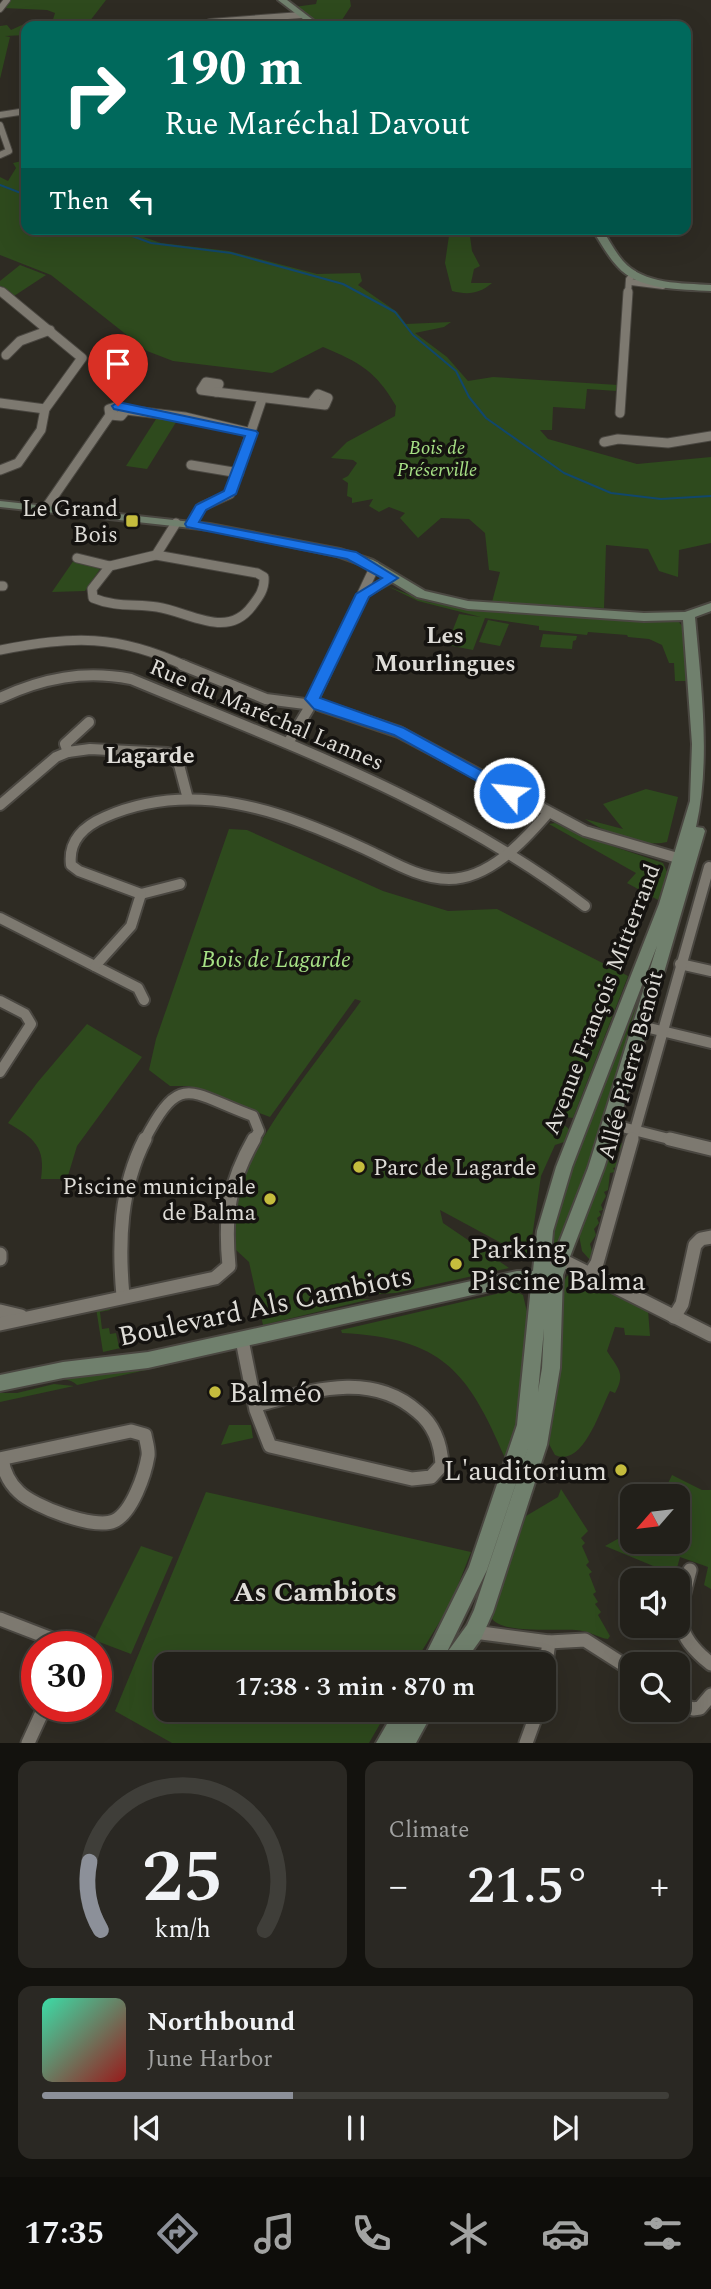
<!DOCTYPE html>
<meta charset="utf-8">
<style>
body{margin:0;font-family:Spectral,serif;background:#2a2823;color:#f1f3f6;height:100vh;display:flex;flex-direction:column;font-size:26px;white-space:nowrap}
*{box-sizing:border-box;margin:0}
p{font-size:23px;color:#a2a3a2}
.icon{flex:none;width:38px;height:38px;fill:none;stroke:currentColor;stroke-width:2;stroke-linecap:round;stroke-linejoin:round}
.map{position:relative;height:1743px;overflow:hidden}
.drawer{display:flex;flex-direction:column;gap:18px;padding:18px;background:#13120e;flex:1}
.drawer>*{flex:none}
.top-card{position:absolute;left:21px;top:21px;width:670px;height:214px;border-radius:14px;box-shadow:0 7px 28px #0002,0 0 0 2px #3f3e39;background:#00695c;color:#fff;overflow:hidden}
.needle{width:46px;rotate:242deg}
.buttons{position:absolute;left:620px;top:1484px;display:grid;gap:14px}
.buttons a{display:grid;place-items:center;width:70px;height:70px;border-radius:14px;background:#22201a;box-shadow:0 7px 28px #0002,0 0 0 2px #3f3e39;font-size:35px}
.speed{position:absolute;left:21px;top:1631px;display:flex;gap:14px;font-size:35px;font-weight:700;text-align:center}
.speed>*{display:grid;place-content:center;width:91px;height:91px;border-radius:50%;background:#22201a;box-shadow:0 7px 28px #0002,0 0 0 2px #3f3e39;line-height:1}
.speed .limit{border:10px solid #d22;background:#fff;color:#111}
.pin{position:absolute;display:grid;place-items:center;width:60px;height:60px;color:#fff;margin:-72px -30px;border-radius:50% 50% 50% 0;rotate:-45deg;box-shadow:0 0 7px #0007}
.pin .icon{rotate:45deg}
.me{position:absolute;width:77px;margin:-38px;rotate:298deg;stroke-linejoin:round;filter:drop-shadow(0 0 5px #0008)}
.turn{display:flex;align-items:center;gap:24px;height:147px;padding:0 28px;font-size:32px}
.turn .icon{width:91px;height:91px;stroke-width:2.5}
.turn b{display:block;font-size:49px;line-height:60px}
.then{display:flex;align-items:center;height:66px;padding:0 28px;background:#0003;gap:14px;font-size:26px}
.big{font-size:52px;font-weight:600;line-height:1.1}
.drawer .widget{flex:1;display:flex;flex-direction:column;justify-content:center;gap:10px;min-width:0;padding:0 24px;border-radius:14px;background:#2a2823}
.drawer .dial{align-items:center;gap:0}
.dial svg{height:182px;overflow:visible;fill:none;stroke:#3f3e39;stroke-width:7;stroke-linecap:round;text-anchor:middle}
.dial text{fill:#f1f3f6;stroke:none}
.song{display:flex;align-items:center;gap:21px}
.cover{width:84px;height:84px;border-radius:10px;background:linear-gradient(135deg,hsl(160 70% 55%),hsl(0 70% 35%))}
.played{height:7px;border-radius:4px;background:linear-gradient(90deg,#8c9099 40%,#3f3e39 40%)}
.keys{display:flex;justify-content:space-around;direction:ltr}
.heat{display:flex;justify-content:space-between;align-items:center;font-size:38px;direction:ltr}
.drawer .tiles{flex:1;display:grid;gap:18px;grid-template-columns:1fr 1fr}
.widget:last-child{grid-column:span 2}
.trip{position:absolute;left:154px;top:1652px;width:402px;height:70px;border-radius:14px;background:#22201a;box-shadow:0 7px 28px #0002,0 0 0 2px #3f3e39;font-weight:600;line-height:70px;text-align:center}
.tabs{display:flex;height:112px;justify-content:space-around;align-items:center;background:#0e0d0a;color:#a2a3a2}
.tabs .icon{width:49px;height:49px}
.tabs .active{color:#8c9099}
.tabs b{font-size:32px;color:#f1f3f6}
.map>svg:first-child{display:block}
</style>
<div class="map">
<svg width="711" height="1743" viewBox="0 0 711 1743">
<rect width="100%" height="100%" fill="#2e2b23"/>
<g fill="#2e4a1d">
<path d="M10 0H106L86 26H26V35L5 36 10 37 0 79V26L7 25 11 30 24 24 51 26 55 13 47 10 3 8Z"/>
<path d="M317 0H350L351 6 338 26H321L294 7 316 4Z"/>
<path d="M26 160V229H120L161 243 229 251 317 274 360 273 362 281 358 285 397 312 406 324 451 322 444 327 415 333 447 357 468 381 493 377 618 385 617 391 587 389 585 409 553 407 552 430H540L548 439 637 464 711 457V543L679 550 678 577 659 571 648 549 606 545 604 608 492 602 500 572 489 570 485 533 469 519 441 518 418 538 400 518 405 513 389 507 379 512 369 506 373 499 352 503V498L347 496 348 483 342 479 348 476 357 463 353 460 331 458 347 442 395 416 396 406C376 371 359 362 323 347L272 373 173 361 147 351 51 275 0 255V177L8 181 16 168 13 163Z"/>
<path d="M450 229H469L472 251 480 266 474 269 471 283H492C479 294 468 295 452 291L445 263Z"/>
<path d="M20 265 46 275 14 296 0 287V281Z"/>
<path d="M158 416 178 419 147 469 126 466Z"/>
<path d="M74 560 100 569 85 591 52 592Z"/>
<path d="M387 586 428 602 462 608 678 621 684 628 688 681H675L674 663H669L662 645 649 639 628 637 627 635 588 632 587 635 539 630V626L485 618 473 650 447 645 459 614 481 617 418 601Z"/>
<path d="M488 620 509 624 500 646 479 642Z"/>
<path d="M543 634 577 636 576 640 573 641 572 649 540 647Z"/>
<path d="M646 789 678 797 667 842C643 848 604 832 585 819L623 829 603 804Z"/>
<path d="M555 823 585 837 663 863 668 874 658 900 627 883 636 873 549 824Z"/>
<path d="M229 829 247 830 383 891 448 911 497 909 628 976 573 1118 566 1117 563 1124 569 1129 564 1142 555 1145 541 1176 529 1258 440 1210 443 1223 509 1268 396 1293 360 1295 361 1299H371L263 1325 249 1262 236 1250C235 1228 236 1206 241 1186 257 1131 327 1049 361 1001L355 999 270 1117 189 1086H170L149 1070 156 1039Z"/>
<path d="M678 882 603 1133 567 1230 556 1249 547 1248 552 1215Z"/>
<path d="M87 1024 142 1057 77 1146 67 1179H41C46 1147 34 1138 8 1123L37 1083Z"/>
<path d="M618 1141 624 1145 616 1154 617 1167 613 1168 615 1172 610 1173 608 1190 604 1192 606 1196 601 1205 603 1210 599 1211 601 1215 597 1218 599 1223 594 1229 596 1235 590 1244 594 1258 590 1260 582 1251 579 1235 613 1145Z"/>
<path d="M574 1273 648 1310 650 1336 625 1335 624 1328 615 1327 607 1351C618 1369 626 1373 615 1393L610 1391C600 1410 583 1468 555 1455L549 1444 560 1371 562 1284 567 1276Z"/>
<path d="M513 1290 523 1295 527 1312 518 1423 505 1458C468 1371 442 1338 342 1333L341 1330Z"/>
<path d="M109 1305 110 1310 100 1312 102 1329 109 1328 110 1334 116 1333 119 1347 132 1344 130 1324 134 1345 103 1352 96 1308Z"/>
<path d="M164 1363 165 1366 77 1385C61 1370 31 1389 11 1389V1386Z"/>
<path d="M54 1384 74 1386 0 1402V1393H17Z"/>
<path d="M229 1425H251L253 1438 221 1445Z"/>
<path d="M672 1475 702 1490H711V1589L704 1585 708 1567 680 1557 675 1575 605 1546 632 1531V1542H677V1496H662Z"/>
<path d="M561 1489 588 1531 581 1538 585 1543 582 1546 589 1562 586 1565 592 1572 589 1574 596 1592 593 1594 598 1602 595 1604 601 1612 598 1615 610 1636 608 1639C599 1638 591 1632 582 1631 564 1627 500 1636 491 1617L526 1516 558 1497Z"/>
<path d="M206 1492 471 1552 451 1603 414 1664H166V1710H388L369 1743H172L115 1711Z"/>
<path d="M141 1546 173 1557 131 1654 94 1640Z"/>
</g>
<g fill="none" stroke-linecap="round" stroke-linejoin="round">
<g stroke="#11476c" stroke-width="2">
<path d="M0 185 26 195"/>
<path d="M113 229 151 243 231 253 343 284 395 312 413 335 456 371 469 397 486 418 564 473 611 493 661 499 711 496"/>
</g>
<defs>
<g id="street-far3">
<path d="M0 9 7 0"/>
<path d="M200 26 210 22 301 15"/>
<path d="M0 115 26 111"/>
<path d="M0 125 9 151 0 155"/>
<path d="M631 282 663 286"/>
<path d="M0 290 5 294"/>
<path d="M628 294 629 279 634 274"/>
</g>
<g id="street-far2">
<path d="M6 355 20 341 50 330"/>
<path d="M206 382 219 384 216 392 201 390Z"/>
<path d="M216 392 325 405 328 398 318 394 311 403"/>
<path d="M0 403 45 409"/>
<path d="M118 406 126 410 121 416 110 415 109 409Z"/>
<path d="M126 410 185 417 252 433"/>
<path d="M620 413 628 292"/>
<path d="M604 442 618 439 668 443 711 436"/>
<path d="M191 465 239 473"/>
<path d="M0 470 18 463 41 430 45 409 82 358 2 292"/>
<path d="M45 509 110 415"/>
<path d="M191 524 201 507 230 494 262 399"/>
<path d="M156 555 257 573 264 577C265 589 259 597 252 606 227 640 190 612 157 607 135 604 114 607 93 598L92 589 110 566Z"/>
<path d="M156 555 176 523"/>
<path d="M77 558 110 566"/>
<path d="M0 586H3"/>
<path d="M365 593 392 578"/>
<path d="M0 650C74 636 116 634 186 666"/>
<path d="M328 666 375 566"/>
</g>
<g id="street-far1">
<path d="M182 665 266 699 305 704"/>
<path d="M0 698C43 678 84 670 131 679 287 744 449 802 585 906"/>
<path d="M313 699 329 665"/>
<path d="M319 705 399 732 585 831 681 859"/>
<path d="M288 743 309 708"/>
<path d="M68 752 65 744 89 722"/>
<path d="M0 805 56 757 68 752 90 749 168 753 179 765 188 799"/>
<path d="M141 894 180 884"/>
<path d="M0 918 138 988 144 1000"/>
<path d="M680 964 711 971"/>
<path d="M95 966 131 926 141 894 79 871 71 865C68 841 84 826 105 817 194 778 282 811 365 849 391 861 419 879 449 879 489 879 524 841 548 813"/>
<path d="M0 1001 25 1014 31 1024 0 1072"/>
<path d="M641 1026 711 1043"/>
<path d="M610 1124 677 1141"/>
<path d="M144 1141C181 1070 189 1093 253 1116L259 1131 253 1141"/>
<path d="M632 1141 709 867"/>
</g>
<g id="street">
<path d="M670 1139 711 1149"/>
<path d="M0 1254V1259"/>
<path d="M542 1264 553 1259 568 1263 711 1335"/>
<path d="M590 1274 597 1263 632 1139"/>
<path d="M123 1296C118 1242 120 1188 145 1139"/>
<path d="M0 1311 21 1316"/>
<path d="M674 1317 682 1304 695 1245 701 1239 711 1237"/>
<path d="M0 1324 215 1278 229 1266C224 1215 229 1183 254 1139"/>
<path d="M242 1340 256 1410 270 1446 412 1479 431 1477 442 1465C441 1445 434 1425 418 1412 371 1370 311 1391 257 1405"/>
<path d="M0 1459 131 1431 145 1435C146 1441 149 1450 148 1456 145 1474 132 1513 114 1521 94 1530 33 1506 19 1492 9 1483 4 1472 2 1459"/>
<path d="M690 1570C678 1615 671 1632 711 1664"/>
<path d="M0 1619 57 1641 62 1647"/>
<path d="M474 1632 549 1642 585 1640 632 1670"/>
<path d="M544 1677 549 1642"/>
<path d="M677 1703 693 1709 700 1708 711 1695"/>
<path d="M28 1743 45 1706"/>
<path d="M526 1743 538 1710"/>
</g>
<g id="secondary">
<path d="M278 0H287L321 26H312Z"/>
<path d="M592 229H602C609 240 615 252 623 261 644 285 682 283 711 285V291C680 289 639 291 617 266 607 255 600 242 592 229Z"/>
<path d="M0 501 210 524 340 549 373 560 425 591 468 601 644 613 685 612 711 603V611L695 617C701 685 711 760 696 827L703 828 705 831 639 1059 604 1168 563 1275 560 1368 547 1445 493 1612 481 1639 463 1664H421L469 1567 517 1425 531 1286 517 1285 148 1368 63 1378 0 1391V1375L63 1362 148 1352 517 1271H533L537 1231 556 1167 659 904 690 801 692 744 683 620 644 621 468 609 417 597 365 566 337 556 210 530 0 507ZM657 946 588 1168 550 1266 553 1231 572 1167ZM544 1329 542 1368 538 1392ZM530 1441 474 1610 467 1625 446 1654 487 1570Z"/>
<path d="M395 1710H434L416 1743H376Z"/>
</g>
</defs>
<use href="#street-far3" stroke="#4a4741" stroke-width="8"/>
<use href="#street-far2" stroke="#4a4741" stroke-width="11"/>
<use href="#street-far1" stroke="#4a4741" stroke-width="14"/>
<use href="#street" stroke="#4a4741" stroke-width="17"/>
<use href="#secondary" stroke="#4a4741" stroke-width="4"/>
<use href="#street-far3" stroke="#7d7970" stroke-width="6"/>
<use href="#street-far2" stroke="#7d7970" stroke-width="9"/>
<use href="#street-far1" stroke="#7d7970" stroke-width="10"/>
<use href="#street" stroke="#7d7970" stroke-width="13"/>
<use href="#secondary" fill="#70806d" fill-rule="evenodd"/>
</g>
<path fill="#1a73e8" stroke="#114b97" stroke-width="2" d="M118 402 256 431 258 433 236 494 206 510 199 522 356 552 398 578 369 597 320 698 404 728 515 789V796H504L394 735 314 709 305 699 356 594 382 578 347 559 187 527 185 524 196 505 224 491 245 436 114 409 112 406Z"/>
<g fill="#c5bc3d" stroke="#151310" stroke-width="2.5">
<rect x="125" y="514" width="14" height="14" rx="3.5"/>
<circle cx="359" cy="1167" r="7"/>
<circle cx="270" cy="1199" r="7"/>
<circle cx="456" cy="1264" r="7"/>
<circle cx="215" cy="1392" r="7"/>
<circle cx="621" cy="1470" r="7"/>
</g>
<g text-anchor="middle" stroke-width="7" stroke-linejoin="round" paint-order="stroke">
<g font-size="19" font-style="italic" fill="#a6e085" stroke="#151310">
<text x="437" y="454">Bois de<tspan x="437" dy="22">Préserville</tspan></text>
</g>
<g font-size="23" fill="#dedcd7" stroke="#151310" text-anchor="end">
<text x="118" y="516">Le Grand<tspan x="118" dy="26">Bois</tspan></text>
<text x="373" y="1175" text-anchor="start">Parc de Lagarde</text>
<text x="256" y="1194">Piscine municipale<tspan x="256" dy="26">de Balma</tspan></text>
</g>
<g font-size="23" fill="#dedcd7" stroke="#151310">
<text transform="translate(267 714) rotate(23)" y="8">Rue du Maréchal Lannes</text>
<text transform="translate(601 999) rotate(-69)" y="8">Avenue François Mitterrand</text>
<text transform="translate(630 1065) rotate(-75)" y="8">Allée Pierre Benoît</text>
</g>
<g font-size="23" font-style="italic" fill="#a6e085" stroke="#151310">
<text x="276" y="967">Bois de Lagarde</text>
</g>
<g font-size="24" font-weight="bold" fill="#dedcd7" stroke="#151310">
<text x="445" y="643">Les<tspan x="445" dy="28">Mourlingues</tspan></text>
<text x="150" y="763">Lagarde</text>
</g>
<g font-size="28" fill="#dedcd7" stroke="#151310" text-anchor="start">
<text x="470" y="1258">Parking<tspan x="470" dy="32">Piscine Balma</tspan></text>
<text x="229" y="1402">Balméo</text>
<text x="607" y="1480" text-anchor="end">L'auditorium</text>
</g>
<g font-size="28" fill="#dedcd7" stroke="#151310">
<text transform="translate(265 1305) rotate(-12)" y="10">Boulevard Als Cambiots</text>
</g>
<g font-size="28" font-weight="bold" fill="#dedcd7" stroke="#151310">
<text x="315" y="1601">As Cambiots</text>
</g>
</g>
</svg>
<div class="buttons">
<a><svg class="needle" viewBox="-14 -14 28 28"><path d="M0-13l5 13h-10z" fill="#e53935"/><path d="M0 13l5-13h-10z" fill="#a2a3a2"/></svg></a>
<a><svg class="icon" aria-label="sound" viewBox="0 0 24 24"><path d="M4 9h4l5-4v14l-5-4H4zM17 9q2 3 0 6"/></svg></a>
<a><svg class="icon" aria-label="search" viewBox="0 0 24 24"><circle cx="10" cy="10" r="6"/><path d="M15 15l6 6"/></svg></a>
</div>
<div class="speed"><div class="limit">30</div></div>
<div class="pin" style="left:118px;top:406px;background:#d93025"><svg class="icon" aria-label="arrive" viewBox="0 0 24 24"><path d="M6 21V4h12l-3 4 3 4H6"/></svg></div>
<svg class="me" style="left:509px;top:793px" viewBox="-20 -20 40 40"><circle r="17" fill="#1a73e8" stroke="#fff" stroke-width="3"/><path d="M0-11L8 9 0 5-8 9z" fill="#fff"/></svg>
<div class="trip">17:38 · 3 min · 870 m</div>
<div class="top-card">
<div class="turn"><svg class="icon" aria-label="right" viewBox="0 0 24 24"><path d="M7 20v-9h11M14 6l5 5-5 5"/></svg><div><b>190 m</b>Rue Maréchal Davout</div></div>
<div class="then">Then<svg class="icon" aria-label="left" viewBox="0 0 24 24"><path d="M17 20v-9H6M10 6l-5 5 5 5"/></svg></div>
</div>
</div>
<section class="drawer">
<div class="tiles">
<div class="widget dial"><svg viewBox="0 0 100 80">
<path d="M14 69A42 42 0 1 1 86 69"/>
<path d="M14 69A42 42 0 0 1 9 39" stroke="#8c9099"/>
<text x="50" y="56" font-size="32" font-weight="700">25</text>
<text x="50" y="72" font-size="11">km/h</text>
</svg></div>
<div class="widget"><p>Climate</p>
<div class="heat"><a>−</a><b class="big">21.5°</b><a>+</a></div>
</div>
<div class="widget">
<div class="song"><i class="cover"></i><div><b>Northbound</b><p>June Harbor</p></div></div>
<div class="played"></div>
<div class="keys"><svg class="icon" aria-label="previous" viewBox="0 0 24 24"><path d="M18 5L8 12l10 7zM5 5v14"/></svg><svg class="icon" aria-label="pause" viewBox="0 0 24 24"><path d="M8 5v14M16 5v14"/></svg><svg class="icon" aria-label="next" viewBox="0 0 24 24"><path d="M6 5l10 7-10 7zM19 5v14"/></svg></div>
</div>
</div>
</section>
<nav class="tabs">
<b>17:35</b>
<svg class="icon active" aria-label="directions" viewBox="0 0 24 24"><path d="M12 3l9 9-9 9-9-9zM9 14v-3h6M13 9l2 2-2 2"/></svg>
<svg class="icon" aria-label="music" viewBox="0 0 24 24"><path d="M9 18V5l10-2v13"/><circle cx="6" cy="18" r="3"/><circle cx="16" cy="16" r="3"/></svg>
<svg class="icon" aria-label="phone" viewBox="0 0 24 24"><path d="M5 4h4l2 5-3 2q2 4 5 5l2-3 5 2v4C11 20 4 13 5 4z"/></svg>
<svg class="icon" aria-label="climate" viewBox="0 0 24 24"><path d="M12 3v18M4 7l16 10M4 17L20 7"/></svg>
<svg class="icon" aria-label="car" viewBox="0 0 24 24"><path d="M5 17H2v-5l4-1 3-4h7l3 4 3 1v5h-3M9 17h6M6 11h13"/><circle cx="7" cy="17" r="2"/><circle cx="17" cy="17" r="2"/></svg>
<svg class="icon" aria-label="filters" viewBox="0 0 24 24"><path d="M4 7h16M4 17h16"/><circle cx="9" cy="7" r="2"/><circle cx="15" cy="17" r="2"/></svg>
</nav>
